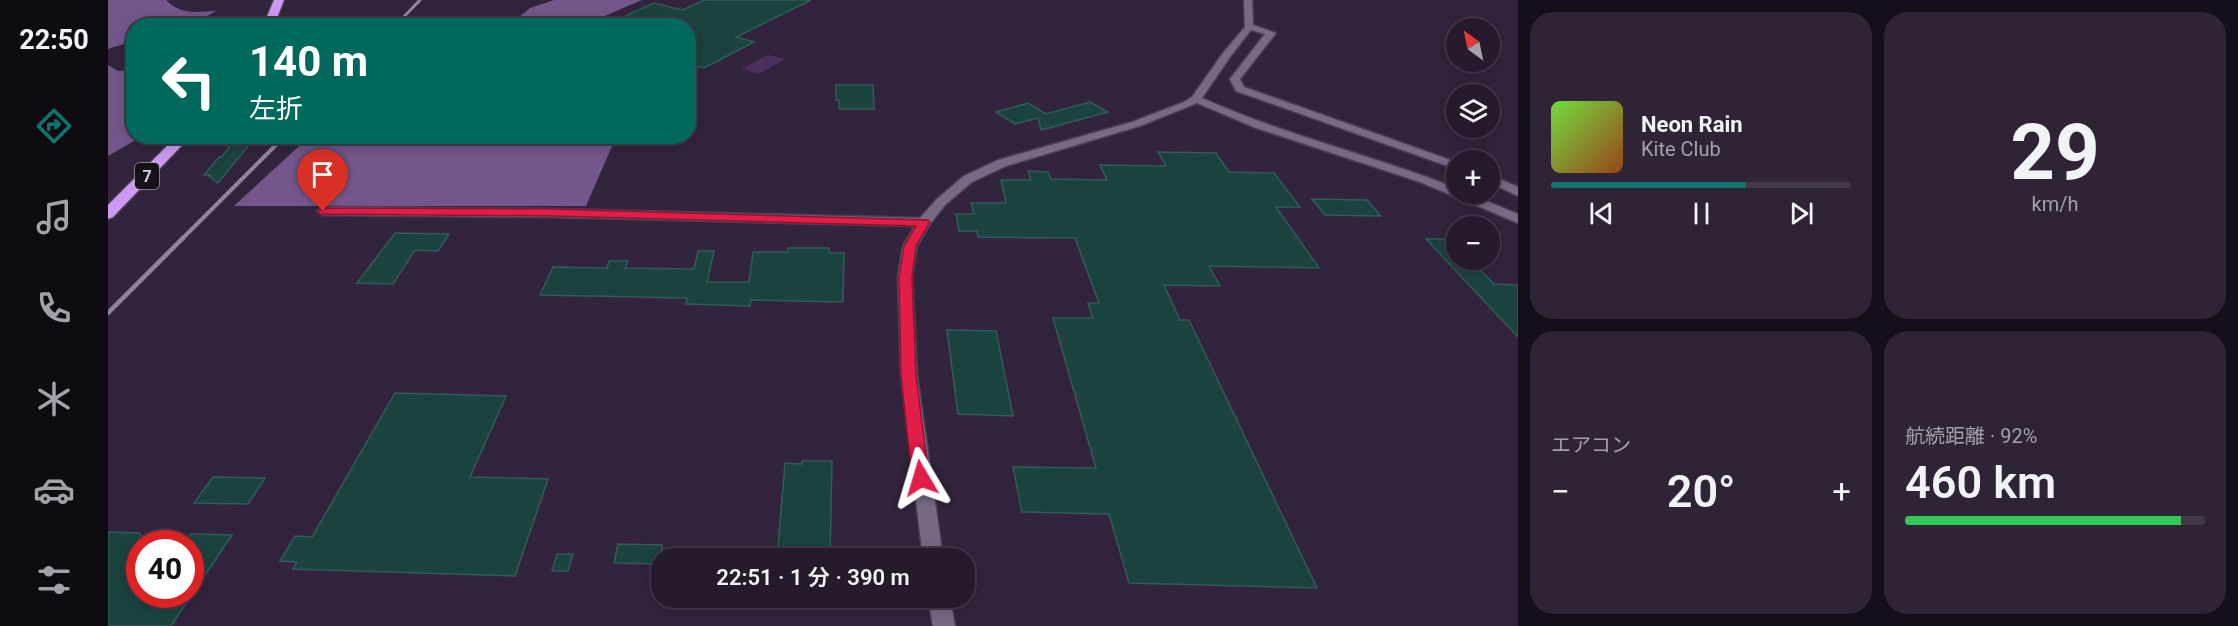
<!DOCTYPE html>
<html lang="ja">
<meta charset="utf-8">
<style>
body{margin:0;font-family:Roboto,"Noto Sans JP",sans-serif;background:#2e2435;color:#f1f3f6;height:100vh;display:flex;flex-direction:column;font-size:22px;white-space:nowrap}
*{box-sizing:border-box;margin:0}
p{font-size:20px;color:#a4a1aa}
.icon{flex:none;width:33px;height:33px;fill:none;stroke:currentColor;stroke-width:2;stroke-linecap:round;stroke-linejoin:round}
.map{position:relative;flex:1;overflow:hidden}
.panel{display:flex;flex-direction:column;gap:12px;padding:12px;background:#150f19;width:720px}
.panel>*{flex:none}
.banner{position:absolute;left:18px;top:18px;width:570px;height:126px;border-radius:24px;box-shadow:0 3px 15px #0003,0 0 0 2px #423949;background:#00695c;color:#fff;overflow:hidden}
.needle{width:39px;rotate:327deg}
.buttons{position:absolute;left:1338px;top:18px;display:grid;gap:12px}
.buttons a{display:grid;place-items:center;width:54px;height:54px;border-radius:50%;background:#261b2d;box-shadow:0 3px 15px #0003,0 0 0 2px #423949;font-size:30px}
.speed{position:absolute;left:18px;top:530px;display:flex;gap:12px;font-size:30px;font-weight:700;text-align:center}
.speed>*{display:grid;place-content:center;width:78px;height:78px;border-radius:50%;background:#261b2d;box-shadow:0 3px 15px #0003,0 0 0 2px #423949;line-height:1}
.speed .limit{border:9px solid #d22;background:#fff;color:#111}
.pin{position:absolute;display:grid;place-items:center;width:51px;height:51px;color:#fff;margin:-62px -26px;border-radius:50% 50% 50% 0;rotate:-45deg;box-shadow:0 0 6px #0007}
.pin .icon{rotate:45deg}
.me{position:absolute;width:66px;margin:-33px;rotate:353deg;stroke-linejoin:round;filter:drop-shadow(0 0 4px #0008)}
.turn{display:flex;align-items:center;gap:21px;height:126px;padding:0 24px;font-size:27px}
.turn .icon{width:78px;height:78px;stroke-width:2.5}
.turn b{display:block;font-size:42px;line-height:51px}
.big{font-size:45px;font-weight:600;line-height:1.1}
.panel .card{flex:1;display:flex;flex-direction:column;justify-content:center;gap:9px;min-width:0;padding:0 21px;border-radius:24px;background:#2e2435}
.panel .dial{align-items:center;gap:0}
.dial b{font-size:78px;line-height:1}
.song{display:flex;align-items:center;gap:18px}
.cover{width:72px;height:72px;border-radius:9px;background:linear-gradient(135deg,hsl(100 70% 55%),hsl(20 70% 35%))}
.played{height:6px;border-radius:3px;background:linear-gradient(90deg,#0f766e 65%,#423949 65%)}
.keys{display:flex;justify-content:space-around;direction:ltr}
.heat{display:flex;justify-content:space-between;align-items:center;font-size:33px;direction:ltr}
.charge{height:9px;border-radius:4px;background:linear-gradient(90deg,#34c759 92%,#423949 0)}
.panel .tiles{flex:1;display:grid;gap:12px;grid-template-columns:repeat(2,1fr)}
.trip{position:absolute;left:543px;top:548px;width:324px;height:60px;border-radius:24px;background:#261b2d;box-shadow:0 3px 15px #0003,0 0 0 2px #423949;font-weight:600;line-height:60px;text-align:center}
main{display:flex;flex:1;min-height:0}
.tabs{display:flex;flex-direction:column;width:108px;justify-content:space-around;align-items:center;background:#0f0b12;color:#a4a1aa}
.tabs .icon{width:42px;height:42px}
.tabs .current{color:#0f766e}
.tabs b{font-size:27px;color:#f1f3f6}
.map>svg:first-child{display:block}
</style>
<main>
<nav class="tabs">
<b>22:50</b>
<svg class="icon current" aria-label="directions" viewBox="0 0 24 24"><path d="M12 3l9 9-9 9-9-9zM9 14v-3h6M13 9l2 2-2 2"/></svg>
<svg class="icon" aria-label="music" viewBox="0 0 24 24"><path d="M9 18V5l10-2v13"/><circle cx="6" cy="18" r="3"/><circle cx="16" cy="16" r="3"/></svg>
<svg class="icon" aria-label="phone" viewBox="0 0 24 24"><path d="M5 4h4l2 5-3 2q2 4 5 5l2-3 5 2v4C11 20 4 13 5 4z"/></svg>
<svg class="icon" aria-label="climate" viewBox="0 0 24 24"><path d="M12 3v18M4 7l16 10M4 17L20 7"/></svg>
<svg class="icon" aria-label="car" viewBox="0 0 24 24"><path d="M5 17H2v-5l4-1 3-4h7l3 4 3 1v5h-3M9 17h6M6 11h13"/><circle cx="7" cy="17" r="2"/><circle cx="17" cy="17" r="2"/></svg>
<svg class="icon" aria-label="filters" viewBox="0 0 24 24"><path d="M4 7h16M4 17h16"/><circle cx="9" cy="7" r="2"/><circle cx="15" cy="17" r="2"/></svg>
</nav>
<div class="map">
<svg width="1410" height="626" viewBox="0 0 1410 626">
<rect width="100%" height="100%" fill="#32243c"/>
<g fill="#73578a">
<path d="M0 0H58C73 15 88 12 108 11L84 25 26 26 25 41 0 49Z"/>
<path d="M446 0H534L476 25H401L422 8Z"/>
<path d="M0 65 10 71 25 70 26 136 33 137 0 156Z"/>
<path d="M201 137V136L508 137 478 206H126Z"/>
</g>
<path fill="#4a2f5e" d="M660 55 677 59 651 74 633 69Z"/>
<g fill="#1a4340" stroke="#335b57" stroke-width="1.5">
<path d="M597 0H703L628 37 646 42 596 68 580 64V26H495L546 3 574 10Z"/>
<path d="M728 85H765L766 109H731V100H728Z"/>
<path d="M982 102 1000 112 933 130 930 118 907 124 888 112 920 103 938 114Z"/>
<path d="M145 140 110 183 101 176 103 175H96L111 157H114L125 141Z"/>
<path d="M1050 152 1108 153 1121 172 1166 173 1192 207H1168L1211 268 1101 266 1112 286 1056 285 1072 320H1081L1209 588 1021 583 1001 514 914 512 905 467 988 468 945 318H985L980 303H991L967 238 870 237 869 231H851L848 214H866L863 203H898L893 180H923L920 171 940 172 943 179 999 180 992 165 1058 166Z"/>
<path d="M1204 199 1259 200 1273 216 1217 215Z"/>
<path d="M287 233 341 234 330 251 307 250 285 284 249 283Z"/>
<path d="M1318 239H1343L1348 245V260H1362L1386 284 1410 285V337Z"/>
<path d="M680 248H721V253H736L735 302 643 300 642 306 578 304 579 298 432 295 445 267 499 268 501 261H520L517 268 586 269 590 251H606L599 282H641L645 252H680Z"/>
<path d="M839 330 888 331 905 416 850 414Z"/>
<path d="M287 393 398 396 362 477 440 479 407 576 185 569 189 562 172 561 187 536 204 537Z"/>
<path d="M694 461H724L722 558H669L677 463 694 464Z"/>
<path d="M105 477 157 478 140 504 86 503Z"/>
<path d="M0 532 32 533V594H82V534L124 535 63 626H0Z"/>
<path d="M510 544 554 545V564L506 563Z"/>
<path d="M449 554H465L460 571H444Z"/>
</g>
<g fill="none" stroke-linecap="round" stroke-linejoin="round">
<defs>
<g id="minor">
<path d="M1136 0H1144L1145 25 1168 33 1132 79 1136 87 1348 162V169L1128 91 1122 79 1157 34 1143 30 1122 57 1094 98C1176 135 1264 155 1348 188V194H1361L1410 214V223L1312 182 1148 128 1089 103 1032 126 898 166 864 182 837 205 822 224 809 246 804 277 809 375 835 558H815L793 375 790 277 795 246 807 226 445 217 215 215 209 211 215 207 445 209 812 218 829 199 856 176 890 160 1024 122 1076 102 1084 97 1115 53 1137 27Z"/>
<path d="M1382 175 1410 187V196L1382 183Z"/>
<path d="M820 597H842L847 626H825Z"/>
</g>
<g id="highway">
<path d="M166 0H176L166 26H155Z"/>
<path d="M69 136H83L5 217 0 219V205Z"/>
</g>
</defs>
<use href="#minor" stroke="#4a3f54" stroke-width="3"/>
<use href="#highway" stroke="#4a3f54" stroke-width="3"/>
<use href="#minor" fill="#786985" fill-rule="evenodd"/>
<use href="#highway" fill="#cc99f3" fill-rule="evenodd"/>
<path stroke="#918699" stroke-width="3" d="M287 26 312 0"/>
<path stroke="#918699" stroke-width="4" d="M73 240 177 136"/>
<path stroke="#918699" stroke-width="4.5" d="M0 313 75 238"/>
</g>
<path fill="#e11d48" stroke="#92132f" stroke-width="1.5" d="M215 208 445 209 820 220 822 222 808 246 804 277 808 375 821 478 819 482 813 484 807 482 804 478 793 375 791 277 796 246 808 226 445 216 211 214 210 211Z"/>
<g text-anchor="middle" stroke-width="6" stroke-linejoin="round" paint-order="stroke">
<rect fill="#16111b" stroke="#9d96a4" stroke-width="1.5" x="27" y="163" width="24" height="26" rx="4.5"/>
<g font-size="16" font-weight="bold" fill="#d7cfde">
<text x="39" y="182">7</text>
</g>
</g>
</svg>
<div class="buttons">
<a><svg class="needle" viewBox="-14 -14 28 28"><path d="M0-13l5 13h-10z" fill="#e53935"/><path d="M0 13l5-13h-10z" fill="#a4a1aa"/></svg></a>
<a><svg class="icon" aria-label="layers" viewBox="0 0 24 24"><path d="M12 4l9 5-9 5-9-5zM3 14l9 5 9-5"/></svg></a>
<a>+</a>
<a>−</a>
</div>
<div class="speed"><div class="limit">40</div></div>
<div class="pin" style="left:215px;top:211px;background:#d93025"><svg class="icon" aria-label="arrive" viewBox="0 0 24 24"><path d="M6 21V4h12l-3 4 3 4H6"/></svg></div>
<svg class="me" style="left:813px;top:478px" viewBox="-20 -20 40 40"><path d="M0-17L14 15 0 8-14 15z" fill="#e11d48" stroke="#fff" stroke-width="4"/></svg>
<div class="trip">22:51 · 1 分 · 390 m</div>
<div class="banner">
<div class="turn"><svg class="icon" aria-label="left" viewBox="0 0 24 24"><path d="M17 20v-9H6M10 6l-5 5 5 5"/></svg><div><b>140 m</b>左折</div></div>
</div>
</div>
<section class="panel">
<div class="tiles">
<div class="card">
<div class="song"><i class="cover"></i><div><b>Neon Rain</b><p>Kite Club</p></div></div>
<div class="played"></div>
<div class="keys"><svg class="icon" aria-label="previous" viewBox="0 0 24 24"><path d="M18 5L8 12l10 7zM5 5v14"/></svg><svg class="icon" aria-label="pause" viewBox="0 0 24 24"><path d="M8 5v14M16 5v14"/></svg><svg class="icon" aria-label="next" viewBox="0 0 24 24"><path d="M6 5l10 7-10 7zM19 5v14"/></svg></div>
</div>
<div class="card dial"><b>29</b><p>km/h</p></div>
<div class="card"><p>エアコン</p>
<div class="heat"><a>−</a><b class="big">20°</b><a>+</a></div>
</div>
<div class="card"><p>航続距離 · 92%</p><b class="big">460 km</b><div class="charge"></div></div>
</div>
</section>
</main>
